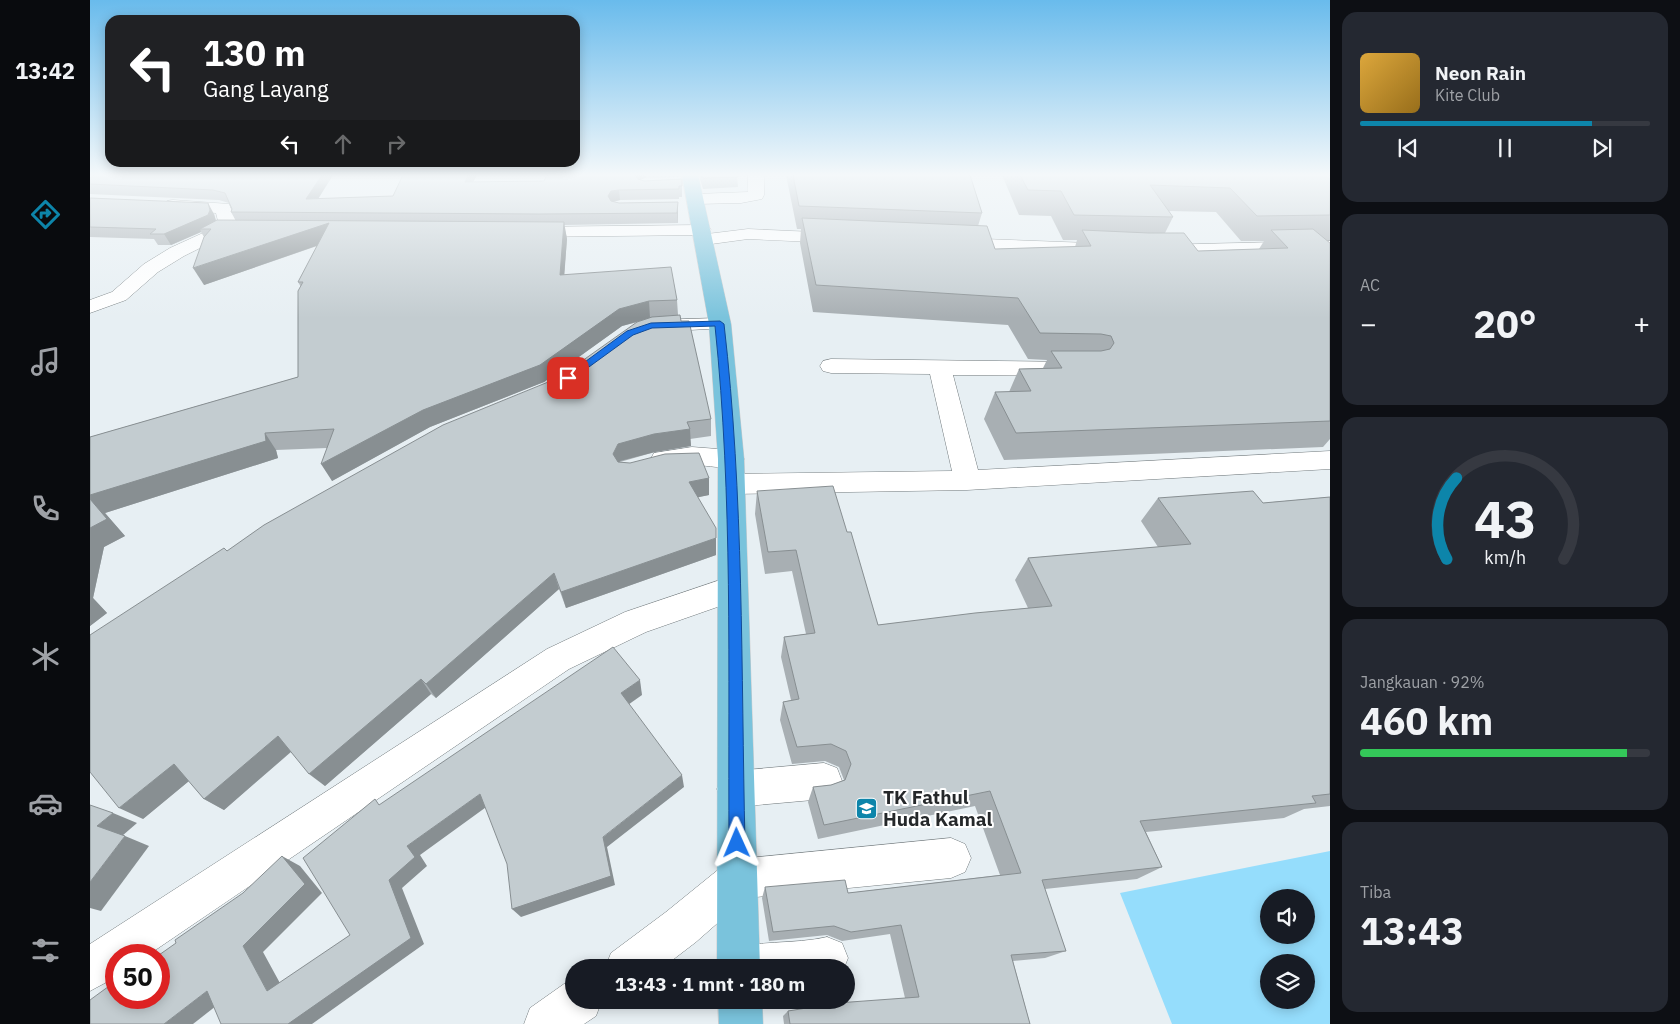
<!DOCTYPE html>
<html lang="id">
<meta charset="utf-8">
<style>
body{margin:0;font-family:"IBM Plex Sans",sans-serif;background:#242831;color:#f1f3f6;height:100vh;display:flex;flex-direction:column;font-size:19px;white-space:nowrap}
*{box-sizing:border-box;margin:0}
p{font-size:16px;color:#9ea1a6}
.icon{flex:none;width:28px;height:28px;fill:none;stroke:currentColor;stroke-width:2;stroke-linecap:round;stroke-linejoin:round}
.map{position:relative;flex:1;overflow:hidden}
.panel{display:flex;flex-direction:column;gap:12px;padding:12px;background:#0d0f14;width:350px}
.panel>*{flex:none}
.hud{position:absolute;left:15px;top:15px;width:475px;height:152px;border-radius:15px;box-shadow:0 2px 12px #0003;background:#202124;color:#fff;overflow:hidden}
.controls{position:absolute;left:1170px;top:889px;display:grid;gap:10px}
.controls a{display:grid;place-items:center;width:55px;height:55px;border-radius:50%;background:#171b24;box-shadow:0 2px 12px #0003;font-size:25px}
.speed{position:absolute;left:15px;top:944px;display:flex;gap:10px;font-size:25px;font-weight:700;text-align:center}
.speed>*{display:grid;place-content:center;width:65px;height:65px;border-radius:50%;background:#171b24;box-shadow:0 2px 12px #0003;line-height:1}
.speed .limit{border:8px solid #d22;background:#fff;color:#111}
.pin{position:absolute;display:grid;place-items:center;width:42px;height:42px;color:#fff;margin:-21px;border-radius:10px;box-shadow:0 2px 8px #0006}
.me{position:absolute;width:55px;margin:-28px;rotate:359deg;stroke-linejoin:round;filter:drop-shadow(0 0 4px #0008)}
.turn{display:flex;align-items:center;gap:18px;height:105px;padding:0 15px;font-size:22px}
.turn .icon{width:65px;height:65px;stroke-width:2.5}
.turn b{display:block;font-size:35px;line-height:42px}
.lanes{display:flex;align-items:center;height:48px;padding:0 15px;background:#0003;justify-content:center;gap:25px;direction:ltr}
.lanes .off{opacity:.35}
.big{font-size:38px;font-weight:700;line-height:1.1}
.panel .card{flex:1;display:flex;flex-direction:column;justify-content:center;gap:8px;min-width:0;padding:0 18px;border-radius:15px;background:#242831}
.panel .dial{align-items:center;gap:0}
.dial svg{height:130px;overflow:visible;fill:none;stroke:#363941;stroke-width:7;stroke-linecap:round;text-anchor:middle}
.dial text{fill:#f1f3f6;stroke:none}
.song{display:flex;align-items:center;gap:15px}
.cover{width:60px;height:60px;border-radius:8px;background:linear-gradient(135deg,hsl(40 70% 55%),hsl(40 70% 35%))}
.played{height:5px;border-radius:2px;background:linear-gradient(90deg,#0d85aa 80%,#363941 80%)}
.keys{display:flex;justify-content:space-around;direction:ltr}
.heat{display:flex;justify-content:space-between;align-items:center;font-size:28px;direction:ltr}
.charge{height:8px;border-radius:4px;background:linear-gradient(90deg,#34c759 92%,#363941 0)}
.trip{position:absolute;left:475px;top:959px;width:290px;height:50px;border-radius:25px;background:#171b24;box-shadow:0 2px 12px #0003;font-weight:700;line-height:50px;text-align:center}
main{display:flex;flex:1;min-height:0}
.menu{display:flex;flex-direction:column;width:90px;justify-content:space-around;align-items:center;background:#090b0e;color:#9ea1a6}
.menu .icon{width:35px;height:35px}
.menu .current{color:#0d85aa}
.menu b{font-size:22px;color:#f1f3f6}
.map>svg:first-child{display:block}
</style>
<main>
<nav class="menu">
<b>13:42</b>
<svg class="icon current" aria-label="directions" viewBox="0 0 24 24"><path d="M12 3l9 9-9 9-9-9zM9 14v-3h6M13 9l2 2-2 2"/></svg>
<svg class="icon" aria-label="music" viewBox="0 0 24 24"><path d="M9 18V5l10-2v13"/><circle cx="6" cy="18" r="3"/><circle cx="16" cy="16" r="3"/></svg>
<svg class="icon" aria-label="phone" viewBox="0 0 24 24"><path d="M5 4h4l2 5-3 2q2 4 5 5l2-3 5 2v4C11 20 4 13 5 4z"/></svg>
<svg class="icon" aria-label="climate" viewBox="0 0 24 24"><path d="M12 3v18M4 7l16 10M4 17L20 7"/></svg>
<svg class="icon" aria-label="car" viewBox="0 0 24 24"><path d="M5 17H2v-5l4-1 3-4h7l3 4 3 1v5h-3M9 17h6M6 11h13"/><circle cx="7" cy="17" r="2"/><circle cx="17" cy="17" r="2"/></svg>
<svg class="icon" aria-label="filters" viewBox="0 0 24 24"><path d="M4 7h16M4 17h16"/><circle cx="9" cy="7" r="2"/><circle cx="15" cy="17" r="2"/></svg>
</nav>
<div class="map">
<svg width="1240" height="1024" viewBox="0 0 1240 1024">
<rect width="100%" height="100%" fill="#e7eff3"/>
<path fill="#95ddfc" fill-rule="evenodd" d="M1240 851V1024H1082L1030 893ZM1179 898H1216V935H1179ZM1179 962H1216V1000H1179Z"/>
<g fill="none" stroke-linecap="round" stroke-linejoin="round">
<defs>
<g id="minor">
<path d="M658 175H674V195L672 199 651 203 606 204 600 203 598 199 600 195 606 194 658 192Z"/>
<path d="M83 200 139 204 146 221 144 225 155 226 158 230 155 234 136 235 94 256 68 272 36 300 0 313V300L22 292 54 264 80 248 126 227 128 221 126 213 77 209 74 205 77 201Z"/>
<path d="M612 225 618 226 621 230 617 234 658 229 746 233 752 234 755 238 752 242 746 243 658 239 614 245 608 244 605 240 611 235 437 237 431 236 428 232 431 228 437 227Z"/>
<path d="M867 238 999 243 1006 245 1008 249 1006 253 999 255 860 248 858 244 860 240Z"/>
<path d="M1240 241V253L1069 257 1062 255 1060 251 1062 247 1069 245Z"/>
<path d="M630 318 637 320 641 324 637 328 562 332 555 330 551 326 555 322 562 320Z"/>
<path d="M741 359 990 362 998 364 1001 369 998 374 990 376 863 375 888 470 1240 451V469L877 490 642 494 633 491 629 484 633 477 642 474 862 471 840 374 741 373 733 371 730 366 733 361Z"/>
<path d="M602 447 641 450 650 452 654 459 650 466C634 470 619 465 603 465 589 465 578 471 564 467L560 460 564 453Z"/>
<path d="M642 576 653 580 657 589 653 598 556 632 479 669 58 955H26V977L0 991V944L457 649 535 612Z"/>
<path d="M734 763 747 768 752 781 747 794 734 799 645 807 632 802 627 789 632 776 645 771Z"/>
<path d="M861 838 875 844 881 858 875 872 861 878 656 898 606 942 572 968H515L521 953 576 912 634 865 648 859Z"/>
<path d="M737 937 752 943 758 958 754 968 628 967 634 952C666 939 703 945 737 937Z"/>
<path d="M484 981V1000H512L506 1016 494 1024H434L440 1008 474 984Z"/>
</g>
<g id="major">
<path d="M592 175H608L641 324 654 459 670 968H627L628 459 619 324Z"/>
<path d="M628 1000H672L673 1024H629Z"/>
</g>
</defs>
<use href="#minor" stroke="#737b7e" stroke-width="1"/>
<use href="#major" stroke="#cbcbcc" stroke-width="1"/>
<use href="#minor" fill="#fff" fill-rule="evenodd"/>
<use href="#major" fill="#7ac3dc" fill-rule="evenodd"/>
</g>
<g fill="#a8afb3" fill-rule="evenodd">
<path d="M0 175H243L228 199 303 196 313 175H387L383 182 454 181 457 175H591V177L555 178 550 180 554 181 592 179V197H589V199L530 200 523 202 529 203 588 202V223L474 225 477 239 474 275 587 300 588 315 591 321 621 419V436L600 439 601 446 565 452 530 462 619 478V495L608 497 626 555 476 608 469 589 346 698 341 694 235 786 201 752 134 810 114 799 99 781 53 819 137 551 468 378 552 321 532 326 454 382 340 427 242 481 237 448 186 450 188 458 15 513 35 536 14 547 3 598 17 613 0 626V437L208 377 211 287 208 282 227 246 114 285V237L111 232 81 245H68L64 239 0 237V198L124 214 126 221H146L141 212 142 209 139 203 129 200 0 194V178L2 176Z"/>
<path d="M609 175H647L648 187 613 189Z"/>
<path d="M696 175H880L892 213 888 226 905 249 985 247 987 240H973L961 216 929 215 912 175H1240V240H1236L1240 243V439L1233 447 914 460 894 419 905 392H919L929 369 953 368 957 360 938 359 918 325 723 312 710 243 711 229H707ZM1079 211 1126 212 1151 241H1174L1169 249 1108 251 1075 233 1083 217Z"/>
<path d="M667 491 757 532 788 625 938 608 925 580 938 558 1068 547 1051 521 1068 498 1173 503 1240 497V806L1214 809 1194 818 1056 832 1072 867 1047 879 955 889 976 951 955 958 923 961 940 1024H694L693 1016 698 1011 815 998 800 934 752 941 737 935 679 941 672 898 675 887 758 893 910 875 885 806 728 839 718 802 723 787 741 785 754 780 749 767 735 761 702 764 690 720 693 702 701 700 691 657 694 637 716 634 702 571 675 574 665 514Z"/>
</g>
<g fill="#888f92">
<path d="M232 175H243L221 210 216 199Z"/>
<path d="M378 175H387L378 192 375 182Z"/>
<path d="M545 175H555V178L548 180Z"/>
<path d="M529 190 530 200 522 202 519 207 518 196 521 191Z"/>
<path d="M588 202V223L587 213Z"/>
<path d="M118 203 124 214 126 221 110 229 111 232 81 245 74 234Z"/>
<path d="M474 222 477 239 473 292 470 275Z"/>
<path d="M239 223 246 239 114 285 103 268Z"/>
<path d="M559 301 560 318 532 326 454 382 340 427 242 481 231 464 333 410 529 309Z"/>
<path d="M600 429 601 446 565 452 530 461 525 471 523 454 528 444 564 434Z"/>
<path d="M175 433 186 450 188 458 15 513 35 536 14 547 3 598 17 613 0 626V495Z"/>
<path d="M619 478V495L600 499 599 482Z"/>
<path d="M626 538V555L476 608 471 592Z"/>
<path d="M464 573 469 589 346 698 336 684Z"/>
<path d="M331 679 341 694 235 786 219 774Z"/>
<path d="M550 680 552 695 535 707 531 693Z"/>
<path d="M188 736 204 749 134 810 114 799Z"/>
<path d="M84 764 105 776 53 819 29 808Z"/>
<path d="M592 775 594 787 517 847 525 885 431 917 422 909Z"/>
<path d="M390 794 399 805 330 855 337 866 312 888 334 944 222 1024H198L299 880 317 846Z"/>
<path d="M23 813 47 823 32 836 7 826Z"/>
<path d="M35 836 59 846 11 911 0 908V882Z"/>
<path d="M192 856 210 866 232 893 173 952 197 996 177 991 153 946Z"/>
<path d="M117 991 140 995 103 1024H74Z"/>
</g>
<g fill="#c3ccd0" stroke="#888f92">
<path d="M4 175H232L216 199 303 196 313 175H378L375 182 454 181 457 175H545L548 179 554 181 592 179V186H589V189L529 190 521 191 518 196 521 201 529 203 588 202 587 213 449 214 141 212 142 209 135 193 123 190 0 184V178Z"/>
<path d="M612 175H647L648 177 613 178Z"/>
<path d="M703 175H880L892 213 709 206Z"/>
<path d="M930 175H1240V215L1167 216 1140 188 1060 185 1083 217 984 215 971 191 938 190Z"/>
<path d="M0 198 118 203 120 210 118 215 74 234H60L66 229 0 227Z"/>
<path d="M712 218 897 226 905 249 1001 246 992 230 1059 233H1094L1108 251 1198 248 1181 230 1223 229 1240 243V421L926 433 905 392 941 391 929 369 972 368 961 351H1011L1020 349 1024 343 1021 336 1011 334 950 333 928 298 726 285Z"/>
<path d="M127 220 474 222 470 275 581 267 587 300 559 301 529 309 450 365 333 410 231 464 244 429 175 433 176 441 0 495V437L208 377V291L213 282H208L239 223 103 268 114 237 121 229H110Z"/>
<path d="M590 315 591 321H599L621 419 597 422 600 429 564 434 528 444 523 454 528 462 540 463 575 454 609 453 619 478 599 482 626 528V538L471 592 464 573 336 684 331 679 219 774 188 736 114 799 84 764 29 808 0 772V635L134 548 137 551 174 525 353 425 468 378 547 322 562 317Z"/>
<path d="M743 486 757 532H761L788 625 885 613 962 606 938 558 1101 544 1068 498 1163 491 1173 503 1240 497V794L1222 796 1226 803 1050 821 1072 867 952 880 976 951 921 955 940 1024H700L698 1011 747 1003 829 997 811 925 761 932 744 926 683 932 675 887 755 880 758 893 931 873 900 791 734 825 723 787 741 785 755 780 761 764 756 751 741 744 707 747 693 702 709 699 694 637 725 633 706 550 678 552 667 491Z"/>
<path d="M0 499 17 519 0 528Z"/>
<path d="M523 647 550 680 531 693 592 775 513 837 521 876 422 909 417 864 390 794 317 846 325 857 299 880 321 938 198 1024H131L117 991 74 1024H0V1000L26 981V998H69V955L86 943 85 940 153 893 192 856 215 884 153 946 177 991 260 935 213 858 285 799 289 805Z"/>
<path d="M0 805 23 813 7 826 35 836 0 882Z"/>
</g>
<linearGradient id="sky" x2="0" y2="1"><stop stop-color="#69bbec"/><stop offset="0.55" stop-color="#f4f8fa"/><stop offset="1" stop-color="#f4f8fa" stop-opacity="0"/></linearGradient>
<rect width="1240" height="318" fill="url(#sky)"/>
<path fill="#1a73e8" stroke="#114b97" d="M630 321 634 324C654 496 651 670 655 843L652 849 647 851 641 849 639 843C638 671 643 498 625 326L562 328 543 335 481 380 478 381 473 378 537 331 561 323Z"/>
<defs>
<symbol id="school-square" viewBox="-11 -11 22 22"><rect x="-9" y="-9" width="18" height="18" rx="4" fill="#0d85aa" stroke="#fff"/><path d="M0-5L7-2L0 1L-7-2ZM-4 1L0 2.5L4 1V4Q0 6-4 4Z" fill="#fff"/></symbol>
</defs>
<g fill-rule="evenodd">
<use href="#school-square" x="764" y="796" width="25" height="25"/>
</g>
<g text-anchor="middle" stroke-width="4" stroke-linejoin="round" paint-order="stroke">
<g font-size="19" font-weight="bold" fill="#25282a" stroke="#fff" text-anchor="start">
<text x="793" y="804">TK Fathul<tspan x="793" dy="22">Huda Kamal</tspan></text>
</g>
</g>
</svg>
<div class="controls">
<a><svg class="icon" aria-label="sound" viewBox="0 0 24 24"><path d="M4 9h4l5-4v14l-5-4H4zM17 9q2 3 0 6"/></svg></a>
<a><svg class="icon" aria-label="layers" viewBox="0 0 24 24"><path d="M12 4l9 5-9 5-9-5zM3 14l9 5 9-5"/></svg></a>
</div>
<div class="speed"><div class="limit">50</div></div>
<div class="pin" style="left:478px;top:378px;background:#d93025"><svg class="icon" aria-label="arrive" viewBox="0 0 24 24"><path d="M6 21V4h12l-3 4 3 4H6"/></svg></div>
<svg class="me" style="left:647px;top:843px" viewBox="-20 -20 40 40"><path d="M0-17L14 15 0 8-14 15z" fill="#1a73e8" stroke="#fff" stroke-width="4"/></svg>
<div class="trip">13:43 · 1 mnt · 180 m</div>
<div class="hud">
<div class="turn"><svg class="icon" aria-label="left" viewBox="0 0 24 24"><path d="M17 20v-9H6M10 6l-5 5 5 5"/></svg><div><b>130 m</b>Gang Layang</div></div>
<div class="lanes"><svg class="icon" aria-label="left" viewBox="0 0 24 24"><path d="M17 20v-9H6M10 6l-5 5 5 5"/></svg><svg class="icon off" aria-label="ahead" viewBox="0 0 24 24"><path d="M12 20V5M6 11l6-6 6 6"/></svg><svg class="icon off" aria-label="right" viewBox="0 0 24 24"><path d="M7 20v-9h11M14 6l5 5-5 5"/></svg></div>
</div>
</div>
<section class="panel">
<div class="card">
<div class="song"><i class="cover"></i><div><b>Neon Rain</b><p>Kite Club</p></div></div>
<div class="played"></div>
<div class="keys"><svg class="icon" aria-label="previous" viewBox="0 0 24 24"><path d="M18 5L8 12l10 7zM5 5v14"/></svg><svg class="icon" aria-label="pause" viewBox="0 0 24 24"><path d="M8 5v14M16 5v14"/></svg><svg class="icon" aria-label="next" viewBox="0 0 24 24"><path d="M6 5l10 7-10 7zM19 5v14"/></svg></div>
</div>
<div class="card"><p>AC</p>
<div class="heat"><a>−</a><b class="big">20°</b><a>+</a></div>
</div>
<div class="card dial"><svg viewBox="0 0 100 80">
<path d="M14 69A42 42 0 1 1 86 69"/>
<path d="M14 69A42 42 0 0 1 20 19" stroke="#0d85aa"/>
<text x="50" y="56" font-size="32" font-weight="700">43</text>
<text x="50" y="72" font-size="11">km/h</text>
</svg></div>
<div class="card"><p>Jangkauan · 92%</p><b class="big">460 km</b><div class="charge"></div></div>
<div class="card"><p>Tiba</p><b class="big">13:43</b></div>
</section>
</main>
